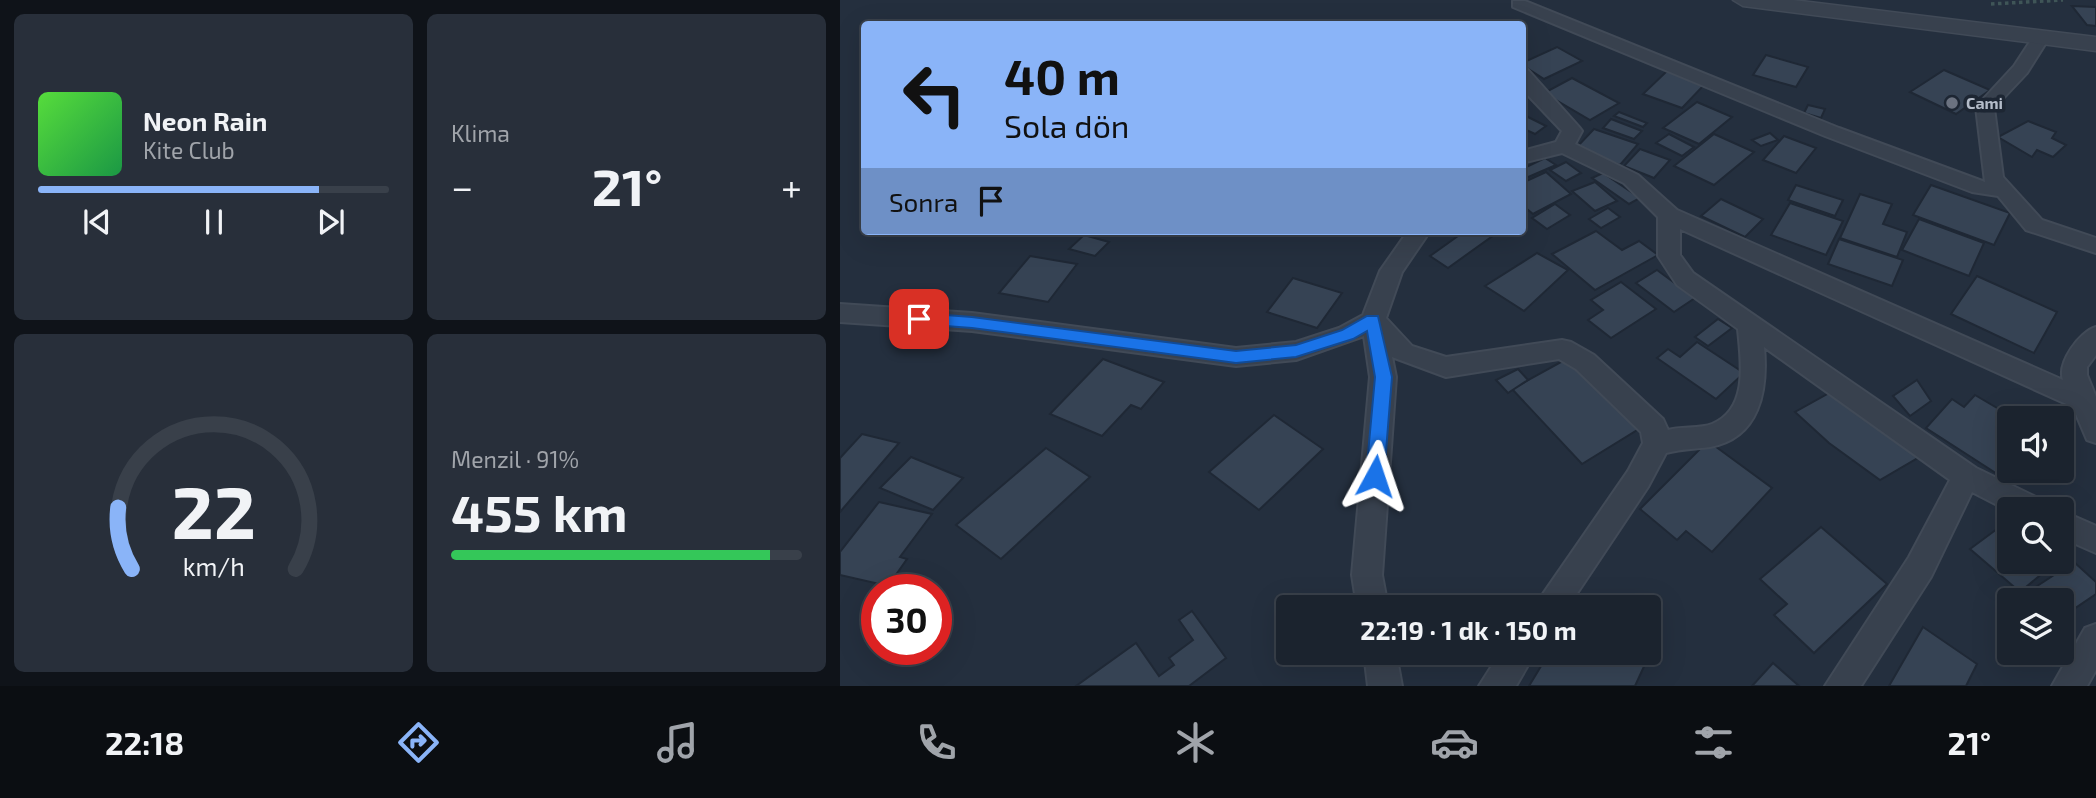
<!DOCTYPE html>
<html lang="tr">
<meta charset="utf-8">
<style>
body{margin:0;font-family:"Exo 2",sans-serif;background:#282f3a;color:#f1f3f6;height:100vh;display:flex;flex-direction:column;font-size:26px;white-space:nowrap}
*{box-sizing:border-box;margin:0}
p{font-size:23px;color:#a0a4aa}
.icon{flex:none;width:38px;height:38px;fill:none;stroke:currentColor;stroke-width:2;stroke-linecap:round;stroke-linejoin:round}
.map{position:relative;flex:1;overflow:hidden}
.details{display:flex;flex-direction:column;gap:14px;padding:14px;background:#0f1319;width:840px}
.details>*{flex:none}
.top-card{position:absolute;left:21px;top:21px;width:665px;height:214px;border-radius:7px;box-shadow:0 7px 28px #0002,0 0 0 2px #39404a;background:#8ab4f8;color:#111;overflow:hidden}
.buttons{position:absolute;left:1157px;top:406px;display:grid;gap:14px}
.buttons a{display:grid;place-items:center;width:77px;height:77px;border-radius:7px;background:#1b232e;box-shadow:0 7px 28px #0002,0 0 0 2px #39404a;font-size:35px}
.speed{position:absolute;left:21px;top:574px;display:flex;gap:14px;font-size:35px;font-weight:700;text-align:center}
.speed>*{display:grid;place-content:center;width:91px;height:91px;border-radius:50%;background:#1b232e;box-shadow:0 7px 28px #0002,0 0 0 2px #39404a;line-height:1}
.speed .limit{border:10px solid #d22;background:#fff;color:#111}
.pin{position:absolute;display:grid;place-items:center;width:60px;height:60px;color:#fff;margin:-30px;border-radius:14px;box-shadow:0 4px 10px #0006}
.me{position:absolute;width:77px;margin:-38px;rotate:5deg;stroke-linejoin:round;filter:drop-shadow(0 0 5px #0008)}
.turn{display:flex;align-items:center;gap:24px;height:147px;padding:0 28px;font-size:32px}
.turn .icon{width:91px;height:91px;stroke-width:2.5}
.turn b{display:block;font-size:49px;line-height:60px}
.then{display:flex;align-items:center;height:66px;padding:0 28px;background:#0003;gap:14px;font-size:26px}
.big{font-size:52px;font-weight:700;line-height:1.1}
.details .tile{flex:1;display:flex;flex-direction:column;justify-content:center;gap:10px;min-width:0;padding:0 24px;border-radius:10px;background:#282f3a}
.details .dial{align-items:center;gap:0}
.dial svg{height:182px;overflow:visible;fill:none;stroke:#39404a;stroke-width:7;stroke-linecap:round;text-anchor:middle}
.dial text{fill:#f1f3f6;stroke:none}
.song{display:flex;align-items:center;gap:21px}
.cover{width:84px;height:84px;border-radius:10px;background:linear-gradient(135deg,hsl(110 70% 55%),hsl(140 70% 35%))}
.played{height:7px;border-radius:4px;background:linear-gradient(90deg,#8ab4f8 80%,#39404a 80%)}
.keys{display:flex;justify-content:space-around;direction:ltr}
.heat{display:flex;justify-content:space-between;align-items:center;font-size:38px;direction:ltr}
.charge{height:10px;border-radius:5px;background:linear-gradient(90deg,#34c759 91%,#39404a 0)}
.details .tiles{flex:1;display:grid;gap:14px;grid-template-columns:repeat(2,1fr)}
.trip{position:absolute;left:436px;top:595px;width:385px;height:70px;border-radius:7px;background:#1b232e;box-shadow:0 7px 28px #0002,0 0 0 2px #39404a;font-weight:700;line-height:70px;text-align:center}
.dock{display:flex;height:112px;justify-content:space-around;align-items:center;background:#0b0e12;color:#a0a4aa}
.dock .icon{width:49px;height:49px}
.dock .selected{color:#8ab4f8}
.dock b{font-size:32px;color:#f1f3f6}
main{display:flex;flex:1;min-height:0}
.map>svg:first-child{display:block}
</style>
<main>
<section class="details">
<div class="tiles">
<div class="tile">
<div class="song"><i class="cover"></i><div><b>Neon Rain</b><p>Kite Club</p></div></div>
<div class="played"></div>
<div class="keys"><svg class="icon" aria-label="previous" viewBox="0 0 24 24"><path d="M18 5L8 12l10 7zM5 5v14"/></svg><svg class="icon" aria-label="pause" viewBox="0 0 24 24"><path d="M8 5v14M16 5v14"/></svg><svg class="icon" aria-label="next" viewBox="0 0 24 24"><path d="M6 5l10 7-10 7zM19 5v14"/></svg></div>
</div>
<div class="tile"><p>Klima</p>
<div class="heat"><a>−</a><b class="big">21°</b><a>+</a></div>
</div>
<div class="tile dial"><svg viewBox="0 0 100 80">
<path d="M14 69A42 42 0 1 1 86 69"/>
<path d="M14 69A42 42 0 0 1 8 42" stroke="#8ab4f8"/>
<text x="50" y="56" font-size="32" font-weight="700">22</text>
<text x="50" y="72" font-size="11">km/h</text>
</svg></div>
<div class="tile"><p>Menzil · 91%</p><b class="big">455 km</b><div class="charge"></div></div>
</div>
</section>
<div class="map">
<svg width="1256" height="686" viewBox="0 0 1256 686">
<rect width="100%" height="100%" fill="#242f3e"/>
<g fill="#364354" stroke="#1f2835" stroke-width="2">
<path d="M1232 6 1256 7V26L1247 25Z"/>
<path d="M717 47 742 61 704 79 682 65V63Z"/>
<path d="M926 55 968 67 956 87 913 75Z"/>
<path d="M1104 70 1150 90 1116 114 1070 92Z"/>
<path d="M827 71 865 84 842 108 803 94Z"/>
<path d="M732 78 779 103 750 120 704 93Z"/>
<path d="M857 102 892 117 859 144 823 128Z"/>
<path d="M968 105 985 109 981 118 964 113Z"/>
<path d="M779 112 807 123 803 127 774 116Z"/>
<path d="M688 117 706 126 695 134 682 128V121Z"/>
<path d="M771 119 802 131 794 139 763 128Z"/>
<path d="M1188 121 1216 132 1212 138 1226 145 1213 157 1197 150 1192 157 1158 137Z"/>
<path d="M754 129 798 144 780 165 735 149Z"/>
<path d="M930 133 938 140 921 146 912 140Z"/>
<path d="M829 134 854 147 842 156 816 143Z"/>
<path d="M874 134 914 152 874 185 834 166Z"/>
<path d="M944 136 976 148 956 173 923 160Z"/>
<path d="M800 149 830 160 814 178 784 166Z"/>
<path d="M705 158 716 165 686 178 682 175V169Z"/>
<path d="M726 162 741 173 726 181 710 170Z"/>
<path d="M706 172 731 194 693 214 682 205V183Z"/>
<path d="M763 173 800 198 789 204 752 178Z"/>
<path d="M755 182 777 201 755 211 732 191Z"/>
<path d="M956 185 1003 200 995 216 948 200Z"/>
<path d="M1091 185 1170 213 1154 245 1073 215Z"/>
<path d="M1020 194 1052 204 1043 224 1067 232 1057 257 1000 238Z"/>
<path d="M881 199 923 219 905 237 861 216Z"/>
<path d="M950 203 1003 221 986 255 931 235Z"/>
<path d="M715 204 730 215 707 229 692 218Z"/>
<path d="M768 208 780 217 761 228 749 219Z"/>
<path d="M1079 219 1144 243 1129 276 1062 250Z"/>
<path d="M625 231H647L654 235 608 268 590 256Z"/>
<path d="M756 231 782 250 799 241 818 255 755 290 712 254Z"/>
<path d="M244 235 269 242 255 256 229 249Z"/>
<path d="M999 239 1063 260 1052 286 988 264Z"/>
<path d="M697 253 728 270 684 311 645 286Z"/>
<path d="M190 256 237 264 208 302 159 293Z"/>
<path d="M817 270 855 298 834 312 796 283Z"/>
<path d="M1137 276 1217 312 1194 353 1111 314Z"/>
<path d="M453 278 502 293 477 328 427 312Z"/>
<path d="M781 282 816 309 771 338 748 320 763 310 751 300Z"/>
<path d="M878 319 892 328 868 346 855 337Z"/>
<path d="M857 342 904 373 876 399 817 358 828 349 840 357Z"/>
<path d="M730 357 802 427 742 464 672 389Z"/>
<path d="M263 359 324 382 301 409 291 405 262 436 210 414Z"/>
<path d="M678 369 688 380 668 393 656 380Z"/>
<path d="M1077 380 1091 401 1070 416 1053 396Z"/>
<path d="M1000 387 1081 456 1040 480 989 443 955 412Z"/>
<path d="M1135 395 1174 418H1169V471H1172L1165 479 1086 428 1112 399 1124 407Z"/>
<path d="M434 415 483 449 419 510 369 472Z"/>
<path d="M22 434 59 443 0 512V458Z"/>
<path d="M868 441 932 488 872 552 846 531 837 540 800 509Z"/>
<path d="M206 448 250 477 161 559 116 525Z"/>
<path d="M71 457 123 478 93 510 40 488Z"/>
<path d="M39 502 92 514 60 557 67 559 48 586 0 575V552Z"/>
<path d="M1161 526 1169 533V562H1204L1210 567 1180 592 1130 549Z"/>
<path d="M981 527 1047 584 974 653 934 615 947 604 920 579Z"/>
<path d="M1234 562 1256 582V594L1222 617V600H1203L1191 590Z"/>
<path d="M741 598 772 607H736Z"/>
<path d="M352 611 386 658 349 686H236L296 643 319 676 334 665 329 658 353 640 339 620Z"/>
<path d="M1083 627 1137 664 1126 686H1049Z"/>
<path d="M709 653H802L807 660 795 686H689Z"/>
<path d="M933 663 959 686H912Z"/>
</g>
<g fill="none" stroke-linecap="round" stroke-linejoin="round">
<defs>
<g id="minor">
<path d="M673 1H685L999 128 1145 182 1136 107 1174 66 1195 34H1207L1209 38 1187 73 1154 108 1163 177 1202 220 1256 238V253L1186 230 1158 196 1132 192 985 136 673 7Z"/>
<path d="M682 69 688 70 739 127 742 131 735 144 798 175 837 210 1223 380C1217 363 1239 332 1256 327V355L1247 367V375L1256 397V443L1247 440 1233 407 840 229V255L853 273 1136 468 1202 500 1206 509 1169 511 1132 492 1091 577 1021 686H985L1069 557 1110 480 924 347C928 390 920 438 870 447 855 449 841 449 826 453L808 487 728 607H694L788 471 803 443 801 432 736 369 719 359 606 377 552 357 556 377 542 575 548 607H517L512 575 530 377 524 336 456 360 396 366 132 331 0 322V304L132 313 396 348 456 342 499 328 523 315 540 271 568 231H590L562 272 546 318 572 346 606 357 722 340 731 342 754 355 823 419 828 430C842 426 859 429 872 424 909 409 901 361 898 329L837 285 818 256V217L784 183 722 153 682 163V151L716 142 722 131 682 89Z"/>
<path d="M1222 511 1256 526V553L1222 538Z"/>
<path d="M1256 624V670L1247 686H1212L1245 628Z"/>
<path d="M524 653H556L562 686H528Z"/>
<path d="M660 653H695L676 686H639Z"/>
</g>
<path id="tertiary" d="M893 0H953L1256 37V51L903 6Z"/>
</defs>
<use href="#minor" stroke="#414a57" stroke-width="4"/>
<use href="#tertiary" stroke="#414a57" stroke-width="3"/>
<path stroke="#3f5557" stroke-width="3.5" stroke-dasharray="3.5 3.5" stroke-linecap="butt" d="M1151 4 1223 0"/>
<use href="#minor" fill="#38414e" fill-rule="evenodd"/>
<use href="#tertiary" fill="#38414e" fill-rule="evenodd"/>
</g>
<path fill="#1a73e8" stroke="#114b97" stroke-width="2" d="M79 313 132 317 396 351 456 345 502 330 527 316H538L552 377 544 476 535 483 526 476 535 377 527 331 513 339 456 357 396 363 132 328 79 324 71 319Z"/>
<circle fill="#6b7280" stroke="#1d2633" stroke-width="2.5" cx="1112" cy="103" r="7"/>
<g text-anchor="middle" stroke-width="7" stroke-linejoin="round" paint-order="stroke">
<g font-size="16" font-weight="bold" fill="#b4bcc9" stroke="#1d2633" text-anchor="start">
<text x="1126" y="109">Cami</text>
</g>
</g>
</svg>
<div class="buttons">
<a><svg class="icon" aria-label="sound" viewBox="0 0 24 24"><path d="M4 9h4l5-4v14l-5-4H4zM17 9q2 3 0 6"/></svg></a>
<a><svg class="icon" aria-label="search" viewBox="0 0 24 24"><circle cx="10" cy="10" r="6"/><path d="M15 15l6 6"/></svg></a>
<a><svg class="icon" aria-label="layers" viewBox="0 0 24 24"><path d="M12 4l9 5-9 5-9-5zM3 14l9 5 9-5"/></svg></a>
</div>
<div class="speed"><div class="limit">30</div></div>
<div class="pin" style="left:79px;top:319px;background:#d93025"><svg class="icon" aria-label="arrive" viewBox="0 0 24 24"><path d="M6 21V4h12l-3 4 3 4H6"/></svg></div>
<svg class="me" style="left:535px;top:476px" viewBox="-20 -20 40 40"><path d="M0-17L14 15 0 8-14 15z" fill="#1a73e8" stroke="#fff" stroke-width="4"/></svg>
<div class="trip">22:19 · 1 dk · 150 m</div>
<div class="top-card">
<div class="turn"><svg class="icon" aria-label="left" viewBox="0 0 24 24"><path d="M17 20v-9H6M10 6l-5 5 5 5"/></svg><div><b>40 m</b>Sola dön</div></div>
<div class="then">Sonra<svg class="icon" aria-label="arrive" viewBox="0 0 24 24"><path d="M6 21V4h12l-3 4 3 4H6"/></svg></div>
</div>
</div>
</main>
<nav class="dock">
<b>22:18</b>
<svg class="icon selected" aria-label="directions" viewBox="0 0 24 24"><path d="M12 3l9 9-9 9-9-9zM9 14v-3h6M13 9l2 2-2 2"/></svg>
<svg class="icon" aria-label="music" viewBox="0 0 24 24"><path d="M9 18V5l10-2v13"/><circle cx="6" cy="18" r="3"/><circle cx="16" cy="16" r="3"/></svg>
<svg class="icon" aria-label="phone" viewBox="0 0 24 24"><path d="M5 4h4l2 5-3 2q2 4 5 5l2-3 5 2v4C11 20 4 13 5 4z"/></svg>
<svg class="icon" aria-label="climate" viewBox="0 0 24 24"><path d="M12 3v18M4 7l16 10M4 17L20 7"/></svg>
<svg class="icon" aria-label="car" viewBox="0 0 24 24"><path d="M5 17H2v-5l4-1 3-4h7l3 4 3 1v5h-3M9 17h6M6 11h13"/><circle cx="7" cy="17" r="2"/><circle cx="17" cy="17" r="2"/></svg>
<svg class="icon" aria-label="filters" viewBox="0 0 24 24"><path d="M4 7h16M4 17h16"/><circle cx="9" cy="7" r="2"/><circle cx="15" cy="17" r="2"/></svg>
<b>21°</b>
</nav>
